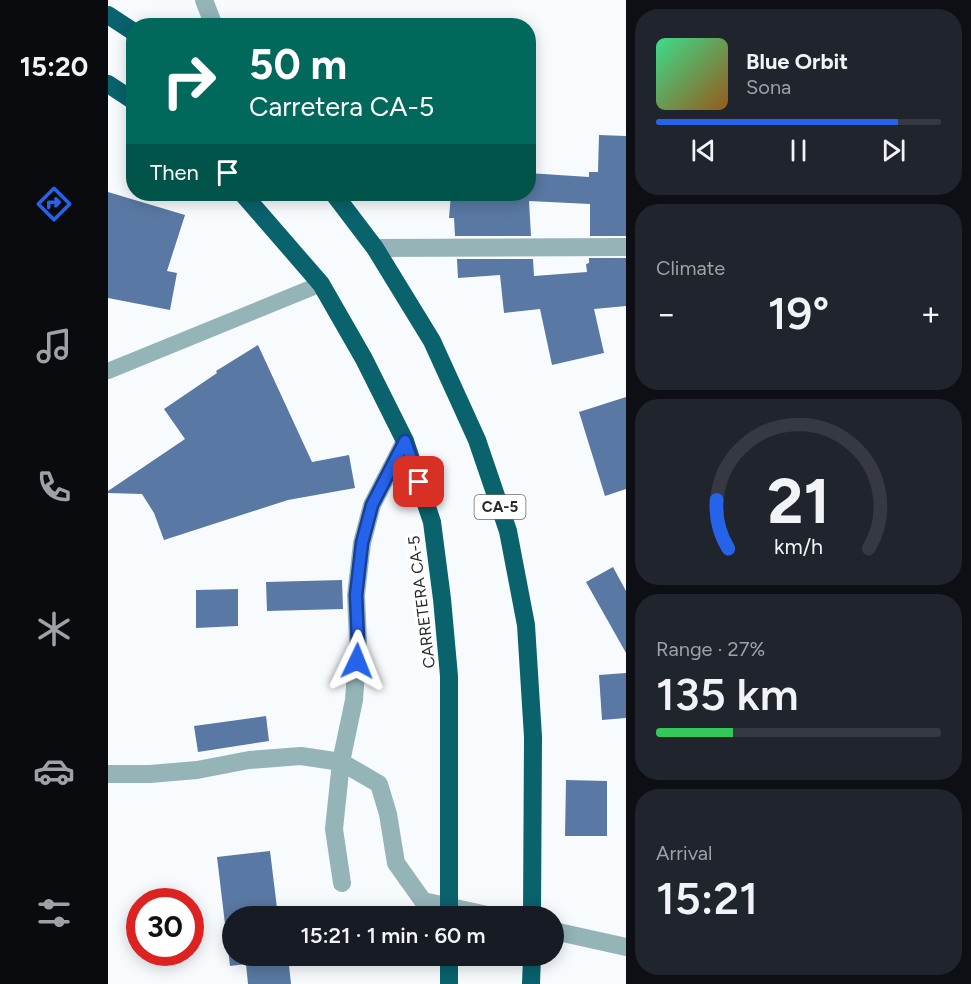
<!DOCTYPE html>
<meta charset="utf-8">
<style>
body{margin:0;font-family:Figtree,sans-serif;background:#20242c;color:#f1f3f6;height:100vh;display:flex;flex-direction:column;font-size:22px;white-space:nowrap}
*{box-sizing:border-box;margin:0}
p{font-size:20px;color:#9ea1a6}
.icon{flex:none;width:33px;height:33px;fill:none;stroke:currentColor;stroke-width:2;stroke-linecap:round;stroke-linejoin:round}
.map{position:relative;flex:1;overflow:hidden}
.panel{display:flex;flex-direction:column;gap:9px;padding:9px;background:#0d0f14;width:345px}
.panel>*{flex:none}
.guide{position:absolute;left:18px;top:18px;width:410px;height:183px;border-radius:24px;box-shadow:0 3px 15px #0003;background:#00695c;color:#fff;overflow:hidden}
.speed{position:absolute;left:18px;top:888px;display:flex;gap:12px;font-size:30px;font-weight:700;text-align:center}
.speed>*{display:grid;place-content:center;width:78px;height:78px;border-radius:50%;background:#171b24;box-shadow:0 3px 15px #0003;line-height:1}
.speed .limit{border:9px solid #d22;background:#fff;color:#111}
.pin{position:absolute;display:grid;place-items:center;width:51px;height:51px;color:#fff;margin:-26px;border-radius:12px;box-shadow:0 3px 9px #0006}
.me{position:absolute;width:66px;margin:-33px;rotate:2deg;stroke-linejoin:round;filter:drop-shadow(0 0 4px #0008)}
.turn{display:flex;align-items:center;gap:21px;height:126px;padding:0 24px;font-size:27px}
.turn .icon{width:78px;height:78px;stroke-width:2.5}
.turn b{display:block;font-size:42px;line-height:51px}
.then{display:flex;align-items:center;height:57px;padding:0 24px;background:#0003;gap:12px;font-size:22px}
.big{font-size:45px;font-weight:600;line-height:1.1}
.panel .widget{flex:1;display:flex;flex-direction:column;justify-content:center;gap:9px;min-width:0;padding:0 21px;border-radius:24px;background:#20242c}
.panel .dial{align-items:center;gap:0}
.dial svg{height:156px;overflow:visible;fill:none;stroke:#363941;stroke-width:7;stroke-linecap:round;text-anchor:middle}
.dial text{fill:#f1f3f6;stroke:none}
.song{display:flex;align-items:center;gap:18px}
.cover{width:72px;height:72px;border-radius:9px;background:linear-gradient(135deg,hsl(150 70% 55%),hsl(30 70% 35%))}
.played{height:6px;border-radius:3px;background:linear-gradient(90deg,#2563eb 85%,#363941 85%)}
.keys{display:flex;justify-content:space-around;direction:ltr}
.heat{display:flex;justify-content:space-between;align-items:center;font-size:33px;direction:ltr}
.charge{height:9px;border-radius:4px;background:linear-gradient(90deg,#34c759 27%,#363941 0)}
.trip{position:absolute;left:114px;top:906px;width:342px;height:60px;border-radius:30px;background:#171b24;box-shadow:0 3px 15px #0003;font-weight:600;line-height:60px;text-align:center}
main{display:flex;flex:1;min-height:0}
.menu{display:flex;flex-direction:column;width:108px;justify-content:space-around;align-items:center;background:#090b0e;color:#9ea1a6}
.menu .icon{width:42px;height:42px}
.menu .active{color:#2563eb}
.menu b{font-size:27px;color:#f1f3f6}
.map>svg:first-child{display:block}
</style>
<main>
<nav class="menu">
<b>15:20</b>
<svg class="icon active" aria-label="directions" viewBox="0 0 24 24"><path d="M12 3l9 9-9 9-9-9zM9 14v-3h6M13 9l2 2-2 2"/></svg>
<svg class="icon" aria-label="music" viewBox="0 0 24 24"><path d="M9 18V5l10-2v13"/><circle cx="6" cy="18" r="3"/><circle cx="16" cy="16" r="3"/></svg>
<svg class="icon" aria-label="phone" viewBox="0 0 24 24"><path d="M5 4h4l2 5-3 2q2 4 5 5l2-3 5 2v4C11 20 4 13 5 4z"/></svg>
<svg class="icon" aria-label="climate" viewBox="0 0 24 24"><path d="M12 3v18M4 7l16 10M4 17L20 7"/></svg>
<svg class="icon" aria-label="car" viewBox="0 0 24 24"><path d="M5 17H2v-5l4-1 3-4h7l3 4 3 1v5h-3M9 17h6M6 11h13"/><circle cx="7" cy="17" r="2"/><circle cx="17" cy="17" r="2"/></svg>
<svg class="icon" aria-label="filters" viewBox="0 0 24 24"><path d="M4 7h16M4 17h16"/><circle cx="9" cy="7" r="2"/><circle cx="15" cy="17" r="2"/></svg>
</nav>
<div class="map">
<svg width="518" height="984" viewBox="0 0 518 984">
<rect width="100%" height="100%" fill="#f8fbfe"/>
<g fill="#5978a3">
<path d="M491 135 518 136V236H482V204L421 201 423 236H347L346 218H341L343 194H420V173L481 177V172H490Z"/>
<path d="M0 192 77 215 59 271 69 273 62 310 0 298Z"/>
<path d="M481 258H518V306L486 309 496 353 444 365 432 309 396 313 392 275 350 278 349 259H425L426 276 479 272 478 264 481 263Z"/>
<path d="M150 345 204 462 241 455 247 488 180 500 56 540 46 513 34 494 0 493V491L77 439 56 409 109 373 108 371Z"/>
<path d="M518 397V489L497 496 471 412Z"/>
<path d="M505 567 518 591V653L478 582Z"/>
<path d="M234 580 235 609 159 611 158 582Z"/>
<path d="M130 589V626L88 628V590Z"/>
<path d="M518 673V718L494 720 491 675Z"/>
<path d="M158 716 161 741 90 752 86 726Z"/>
<path d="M458 780 499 781V836H457Z"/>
<path d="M162 851 170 916H124V956H180L183 984H140L138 964 122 966 109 857Z"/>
</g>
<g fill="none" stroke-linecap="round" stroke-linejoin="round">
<path stroke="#95b4b8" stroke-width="16" d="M0 371 213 284"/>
<g stroke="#95b4b8" stroke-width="18">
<path d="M96 0 106 26"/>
<path d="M267 248 518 247"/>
<path d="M297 441 264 505 254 543 248 595 250 642 246 700 233 762 271 784 280 814 288 863 315 901 384 916"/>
<path d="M0 774H42L89 770 141 760 193 756 233 762 226 829 234 883"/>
<path d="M446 931 518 947"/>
</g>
<g stroke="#09626c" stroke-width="18">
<path d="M0 15 26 32"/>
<path d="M0 84 26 101"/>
<path d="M135 194 213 284 256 359 297 441 324 522 334 599 341 676V859"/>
<path d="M226 194 267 248 324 341 369 440 400 531 418 625 425 737 424 916"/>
<path d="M341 984V956"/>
<path d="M423 984 424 956"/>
</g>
<path stroke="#09626c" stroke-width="18" d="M341 916V859"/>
</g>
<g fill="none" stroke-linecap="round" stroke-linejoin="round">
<defs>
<path id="route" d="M249 661 250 642 248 595 254 543 264 505 297 441 311 482"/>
</defs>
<use href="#route" stroke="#184099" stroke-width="15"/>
<use href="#route" stroke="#2563eb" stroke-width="10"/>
</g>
<g text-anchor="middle" stroke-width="6" stroke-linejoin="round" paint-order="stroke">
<rect fill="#fff" stroke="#67686b" stroke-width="1.5" x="366.5" y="495" width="51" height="24" rx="4.5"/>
<g font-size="15" font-weight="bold" fill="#26282b">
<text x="392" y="512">CA-5</text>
</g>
<g font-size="16" fill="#26282b" stroke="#fff">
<text transform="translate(313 602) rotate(-97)" y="6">CARRETERA CA-5</text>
</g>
</g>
</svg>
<div class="speed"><div class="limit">30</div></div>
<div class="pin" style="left:311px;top:482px;background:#d93025"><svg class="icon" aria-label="arrive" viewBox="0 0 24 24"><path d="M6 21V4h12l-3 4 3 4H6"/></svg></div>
<svg class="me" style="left:249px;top:661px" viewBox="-20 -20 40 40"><path d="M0-17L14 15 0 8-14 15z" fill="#2563eb" stroke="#fff" stroke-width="4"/></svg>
<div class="trip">15:21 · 1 min · 60 m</div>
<div class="guide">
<div class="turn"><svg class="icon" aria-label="right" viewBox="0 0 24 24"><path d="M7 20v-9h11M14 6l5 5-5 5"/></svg><div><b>50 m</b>Carretera CA-5</div></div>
<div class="then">Then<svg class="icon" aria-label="arrive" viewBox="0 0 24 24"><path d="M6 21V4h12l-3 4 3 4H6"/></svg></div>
</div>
</div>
<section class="panel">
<div class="widget">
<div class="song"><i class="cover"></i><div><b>Blue Orbit</b><p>Sona</p></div></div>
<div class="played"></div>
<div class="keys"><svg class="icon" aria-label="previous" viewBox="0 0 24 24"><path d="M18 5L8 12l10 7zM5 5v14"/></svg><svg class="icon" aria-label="pause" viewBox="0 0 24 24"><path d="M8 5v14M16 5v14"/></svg><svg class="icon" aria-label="next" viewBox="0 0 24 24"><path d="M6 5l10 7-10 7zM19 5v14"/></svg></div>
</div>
<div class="widget"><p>Climate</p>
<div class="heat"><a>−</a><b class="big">19°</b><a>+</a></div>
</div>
<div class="widget dial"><svg viewBox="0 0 100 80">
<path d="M14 69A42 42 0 1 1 86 69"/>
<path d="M14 69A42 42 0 0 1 8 44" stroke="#2563eb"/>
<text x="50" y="56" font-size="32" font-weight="700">21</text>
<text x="50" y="72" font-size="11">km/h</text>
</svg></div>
<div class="widget"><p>Range · 27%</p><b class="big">135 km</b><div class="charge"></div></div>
<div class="widget"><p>Arrival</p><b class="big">15:21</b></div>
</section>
</main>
